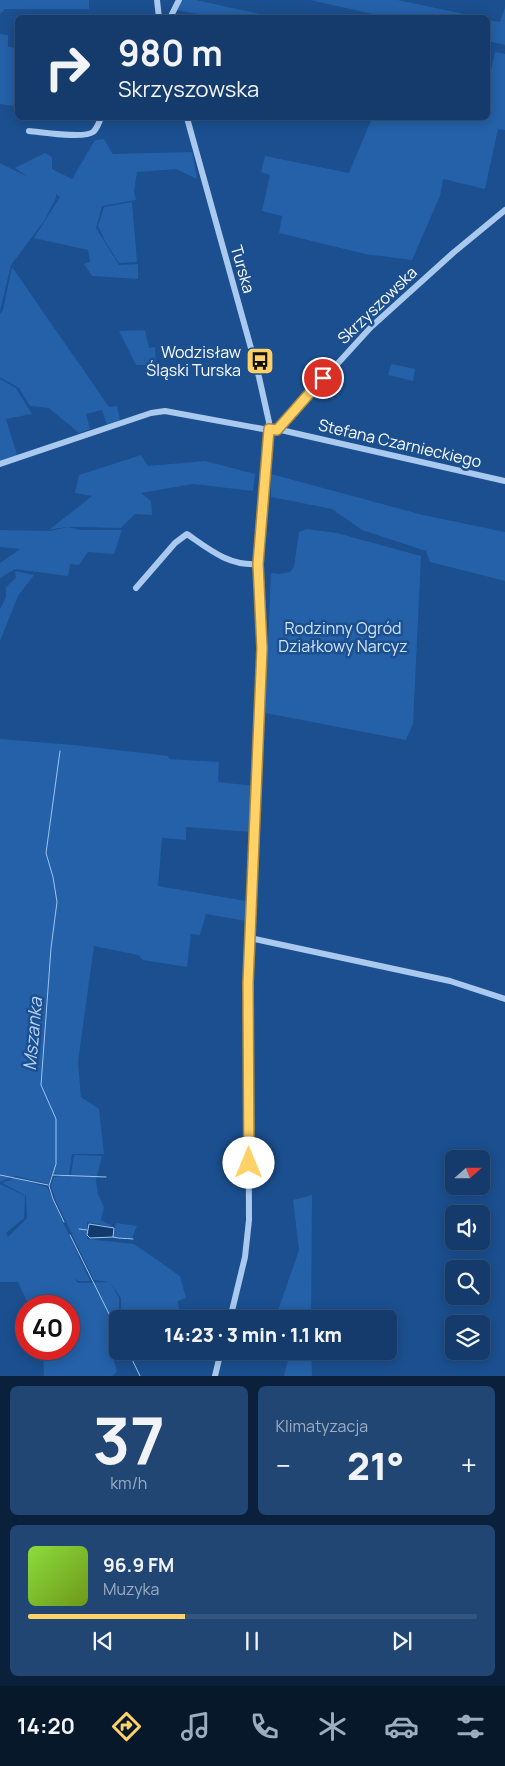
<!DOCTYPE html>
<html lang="pl">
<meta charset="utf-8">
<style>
body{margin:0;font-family:Manrope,sans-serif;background:#214673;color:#f1f3f6;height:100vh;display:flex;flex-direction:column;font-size:19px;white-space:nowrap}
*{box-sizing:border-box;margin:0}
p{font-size:16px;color:#9dadc1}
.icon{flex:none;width:28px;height:28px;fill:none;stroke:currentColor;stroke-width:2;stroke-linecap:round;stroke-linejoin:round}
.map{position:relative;height:1376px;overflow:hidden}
.details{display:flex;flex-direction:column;gap:10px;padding:10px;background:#0b203b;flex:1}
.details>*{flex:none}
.hud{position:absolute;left:15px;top:15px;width:475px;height:105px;border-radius:8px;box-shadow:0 2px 12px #0003,0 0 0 1px #33557e;background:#143b6b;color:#f1f3f6;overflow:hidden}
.needle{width:32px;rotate:69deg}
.fabs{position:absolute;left:445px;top:1150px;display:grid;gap:10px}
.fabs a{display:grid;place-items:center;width:45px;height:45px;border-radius:8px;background:#143b6b;box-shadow:0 2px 12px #0003,0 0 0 1px #33557e;font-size:25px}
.speed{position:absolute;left:15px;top:1295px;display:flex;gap:10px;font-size:25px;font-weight:700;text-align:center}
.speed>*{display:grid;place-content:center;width:65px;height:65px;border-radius:50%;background:#143b6b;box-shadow:0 2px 12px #0003,0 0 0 1px #33557e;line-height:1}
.speed .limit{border:8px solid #d22;background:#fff;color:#111}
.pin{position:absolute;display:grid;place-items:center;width:42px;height:42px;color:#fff;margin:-21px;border:2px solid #fff;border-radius:50%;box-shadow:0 1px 5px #0007}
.me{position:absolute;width:55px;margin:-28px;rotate:0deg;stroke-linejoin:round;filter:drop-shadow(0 0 4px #0008)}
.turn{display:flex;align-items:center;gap:18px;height:105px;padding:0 20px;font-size:22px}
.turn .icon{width:65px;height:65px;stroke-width:2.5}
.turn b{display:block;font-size:35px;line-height:42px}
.big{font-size:38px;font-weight:800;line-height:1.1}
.details .tile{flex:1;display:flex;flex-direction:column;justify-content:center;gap:8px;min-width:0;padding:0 18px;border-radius:8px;background:#214673}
.details .dial{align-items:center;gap:0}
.dial b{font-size:65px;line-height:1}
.song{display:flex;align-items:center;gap:15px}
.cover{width:60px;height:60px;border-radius:8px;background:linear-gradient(135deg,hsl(90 70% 55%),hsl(80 70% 35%))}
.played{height:5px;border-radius:2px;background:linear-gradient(90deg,#ffd166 35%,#33557e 35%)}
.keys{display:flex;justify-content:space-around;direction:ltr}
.heat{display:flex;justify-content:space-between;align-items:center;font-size:28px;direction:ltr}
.details .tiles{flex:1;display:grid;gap:10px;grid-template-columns:1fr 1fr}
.tile:last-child{grid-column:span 2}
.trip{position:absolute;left:109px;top:1310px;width:288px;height:50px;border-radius:8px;background:#143b6b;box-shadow:0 2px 12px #0003,0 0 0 1px #33557e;font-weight:800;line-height:50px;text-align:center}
.tabs{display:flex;height:80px;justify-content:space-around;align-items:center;background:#08182b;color:#9dadc1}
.tabs .icon{width:35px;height:35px}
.tabs .on{color:#ffd166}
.tabs b{font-size:22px;color:#f1f3f6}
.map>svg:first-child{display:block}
</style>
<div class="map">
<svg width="505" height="1376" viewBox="0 0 505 1376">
<rect width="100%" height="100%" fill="#1b4f8f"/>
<g fill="#2461a8">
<path d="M0 0H89V9H5L0 14Z"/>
<path d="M182 0H196L273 17H215L176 10Z"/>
<path d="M310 0H398L478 17H386Z"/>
<path d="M505 7V45L488 41V20L500 22Z"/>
<path d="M0 34 8 35V47L17 48 16 106 0 104Z"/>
<path d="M495 52 505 54V130L498 129 485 189 443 179 440 196 412 260 365 254 279 233 282 216 262 211 270 175 261 172 265 156 349 173 372 118H488V83Z"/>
<path d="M104 139 113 154 192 152 197 179 176 169 137 172 134 192 136 200 102 206 96 228 119 265 138 264V279L92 276 84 264 90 262 88 250 34 238 60 197 56 194V198L44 221 11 265 0 311V163L28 177 15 168 45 153 52 157V169L72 179 95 140Z"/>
<path d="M132 202 137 262 119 263 105 241 98 226 104 207Z"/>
<path d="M12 267 109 407 117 406 120 420 107 425 102 410 86 414 90 429 79 433 49 408 30 406 19 388 0 377V314L3 310Z"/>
<path d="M145 330 149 348 155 347 156 365H136L119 331Z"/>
<path d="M391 364 415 369 413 381 388 375Z"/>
<path d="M0 379 16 388 32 414 6 419 17 455 0 461Z"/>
<path d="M141 455 148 466 205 461 255 474 253 491 193 484 141 493 151 501 152 515 135 514 121 528C97 528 72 524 49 530L92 496 75 493 79 475Z"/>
<path d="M271 474 423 515 505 532V581L430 562 426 551 362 530 332 509 271 497Z"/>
<path d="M68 527 80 530H122L114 554 88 552 79 565 70 564 68 576 15 569 0 578V563L20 549 0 547V530L50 531Z"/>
<path d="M306 529 337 533 421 556 413 724 406 740 265 713 271 573 279 574 290 572 294 567 299 532Z"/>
<path d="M15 571 34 575 18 596 0 641V609L6 597V587L16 578Z"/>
<path d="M0 739 74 745 168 756 169 759 219 762 218 782 255 786 251 832 186 827V840L162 838 158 886 246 901V921L206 914 200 935 191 934 187 967 143 960 138 955 94 946 78 1062 81 1097 99 1109 104 1154H72L69 1175H71L74 1155 102 1156 96 1180 98 1194 104 1207 101 1220 114 1227 87 1222V1239L134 1244 180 1276 186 1298 178 1301 180 1315H121V1298L110 1282 119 1298V1315L116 1317 117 1343 109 1344 117 1371 113 1376H44L43 1349H69V1306H29L18 1282H0V1184L25 1196 24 1218 6 1233 8 1237 27 1218 26 1196 2 1183 14 1178 47 1187 90 1281H78L74 1277 78 1283 109 1282 94 1280 56 1201 51 1186 54 1177 68 1175 52 1173 49 1184 15 1176 0 1182Z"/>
<path d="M312 1195 311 1319H275L299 1250 293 1200Z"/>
<path d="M116 1223 137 1226 132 1238H113Z"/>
<path d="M290 1351H311L312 1376H284Z"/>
</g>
<path fill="#123a6d" stroke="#9cc4f0" d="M89 1224 114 1228 113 1237 90 1238 87 1235Z"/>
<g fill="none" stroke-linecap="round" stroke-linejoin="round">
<g stroke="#9cc4f0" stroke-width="1">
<path d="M60 751 46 853 53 877 57 902 51 948 41 1085 56 1119V1164L49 1186 53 1199 64 1222"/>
<path d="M0 1175 48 1185"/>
<path d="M53 1175 106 1177"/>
<path d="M79 1229 87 1230"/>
<path d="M70 1235 118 1332"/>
<path d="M113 1237C120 1239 125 1238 133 1239"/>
<path d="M128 1351 140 1376"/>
</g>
<g stroke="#a9c9ee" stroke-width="6">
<path d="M157 0 159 18"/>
<path d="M170 18 179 0"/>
<path d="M187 118 259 377 269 422 258 564 262 648 248 983 249 1220 245 1257 230 1319"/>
<path d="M29 131C42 132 84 139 93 132 97 129 99 122 101 118"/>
<path d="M277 430 371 327 453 253 505 210"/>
<path d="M0 464 151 413 165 411 263 429 272 428 505 481"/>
<path d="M136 588 175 543 187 534C210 550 229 566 258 564"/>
<path d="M250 938 450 981 505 999"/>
<path d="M215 1376 221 1351"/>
</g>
</g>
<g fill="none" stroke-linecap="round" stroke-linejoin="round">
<defs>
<path id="route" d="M249 1163 248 983 262 648 258 564 269 429 277 430 323 378"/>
</defs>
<use href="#route" stroke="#a68842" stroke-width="12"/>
<use href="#route" stroke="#ffd166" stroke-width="9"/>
</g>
<defs>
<symbol id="bus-square" viewBox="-11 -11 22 22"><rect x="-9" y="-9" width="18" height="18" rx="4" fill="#ffd166" stroke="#1b4f8f"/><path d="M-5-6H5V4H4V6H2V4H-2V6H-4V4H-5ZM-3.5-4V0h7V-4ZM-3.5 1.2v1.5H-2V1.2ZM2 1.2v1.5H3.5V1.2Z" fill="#111"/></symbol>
</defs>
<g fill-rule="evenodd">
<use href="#bus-square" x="244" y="345" width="32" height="32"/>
</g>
<g text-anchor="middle" stroke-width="5" stroke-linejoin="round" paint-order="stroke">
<g font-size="16" fill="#fff" stroke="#1b4f8f">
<text transform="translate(243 269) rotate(74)" y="6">Turska</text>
<text transform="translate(377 305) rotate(-44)" y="6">Skrzyszowska</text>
<text transform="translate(400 443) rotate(13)" y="6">Stefana Czarnieckiego</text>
</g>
<g font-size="16" fill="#fff" stroke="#1b4f8f" text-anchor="end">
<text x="241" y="358">Wodzisław<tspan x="241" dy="18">Śląski Turska</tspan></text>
</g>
<g font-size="16" fill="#cfe3fa" stroke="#1b4f8f">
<text x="343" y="634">Rodzinny Ogród<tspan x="343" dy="18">Działkowy Narcyz</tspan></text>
</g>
<g font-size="18" font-style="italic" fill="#b5d3f5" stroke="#1b4f8f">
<text transform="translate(33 1034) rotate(-85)" y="6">Mszanka</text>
</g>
</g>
</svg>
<div class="fabs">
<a><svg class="needle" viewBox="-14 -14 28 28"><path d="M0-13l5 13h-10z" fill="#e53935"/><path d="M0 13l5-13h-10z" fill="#9dadc1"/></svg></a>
<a><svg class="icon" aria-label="sound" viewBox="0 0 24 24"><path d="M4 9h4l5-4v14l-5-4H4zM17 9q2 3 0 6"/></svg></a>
<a><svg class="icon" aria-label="search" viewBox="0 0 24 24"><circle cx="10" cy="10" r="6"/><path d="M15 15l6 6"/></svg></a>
<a><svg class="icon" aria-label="layers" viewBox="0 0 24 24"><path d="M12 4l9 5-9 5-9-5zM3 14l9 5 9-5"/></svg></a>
</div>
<div class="speed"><div class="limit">40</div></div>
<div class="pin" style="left:323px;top:378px;background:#d93025"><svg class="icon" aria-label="arrive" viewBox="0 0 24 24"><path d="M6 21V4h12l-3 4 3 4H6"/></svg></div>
<svg class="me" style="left:249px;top:1163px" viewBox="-20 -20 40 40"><circle r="19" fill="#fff"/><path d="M0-13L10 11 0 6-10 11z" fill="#ffd166"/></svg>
<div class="trip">14:23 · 3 min · 1.1 km</div>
<div class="hud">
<div class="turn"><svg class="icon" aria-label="right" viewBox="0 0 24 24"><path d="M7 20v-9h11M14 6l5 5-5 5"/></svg><div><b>980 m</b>Skrzyszowska</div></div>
</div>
</div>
<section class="details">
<div class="tiles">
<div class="tile dial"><b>37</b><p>km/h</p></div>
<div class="tile"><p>Klimatyzacja</p>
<div class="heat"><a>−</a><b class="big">21°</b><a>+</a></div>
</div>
<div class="tile">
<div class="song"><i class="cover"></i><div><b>96.9 FM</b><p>Muzyka</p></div></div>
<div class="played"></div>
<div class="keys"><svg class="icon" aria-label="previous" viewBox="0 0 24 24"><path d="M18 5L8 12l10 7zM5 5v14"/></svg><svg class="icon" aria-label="pause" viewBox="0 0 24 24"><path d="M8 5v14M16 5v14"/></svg><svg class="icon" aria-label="next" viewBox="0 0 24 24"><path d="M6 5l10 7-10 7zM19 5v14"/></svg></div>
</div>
</div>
</section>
<nav class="tabs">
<b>14:20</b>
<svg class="icon on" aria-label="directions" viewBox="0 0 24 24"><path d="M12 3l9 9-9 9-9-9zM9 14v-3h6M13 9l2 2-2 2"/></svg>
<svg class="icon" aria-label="music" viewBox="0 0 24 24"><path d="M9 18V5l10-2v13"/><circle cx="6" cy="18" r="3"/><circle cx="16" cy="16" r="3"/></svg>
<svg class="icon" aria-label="phone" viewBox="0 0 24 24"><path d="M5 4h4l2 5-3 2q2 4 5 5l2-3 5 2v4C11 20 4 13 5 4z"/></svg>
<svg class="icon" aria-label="climate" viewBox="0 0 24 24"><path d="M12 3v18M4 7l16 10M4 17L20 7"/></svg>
<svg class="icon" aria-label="car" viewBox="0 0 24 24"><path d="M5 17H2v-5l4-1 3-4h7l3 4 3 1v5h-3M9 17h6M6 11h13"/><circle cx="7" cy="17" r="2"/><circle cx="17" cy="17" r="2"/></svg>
<svg class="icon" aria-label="filters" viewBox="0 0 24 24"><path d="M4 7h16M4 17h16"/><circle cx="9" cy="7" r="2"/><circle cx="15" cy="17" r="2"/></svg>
</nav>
